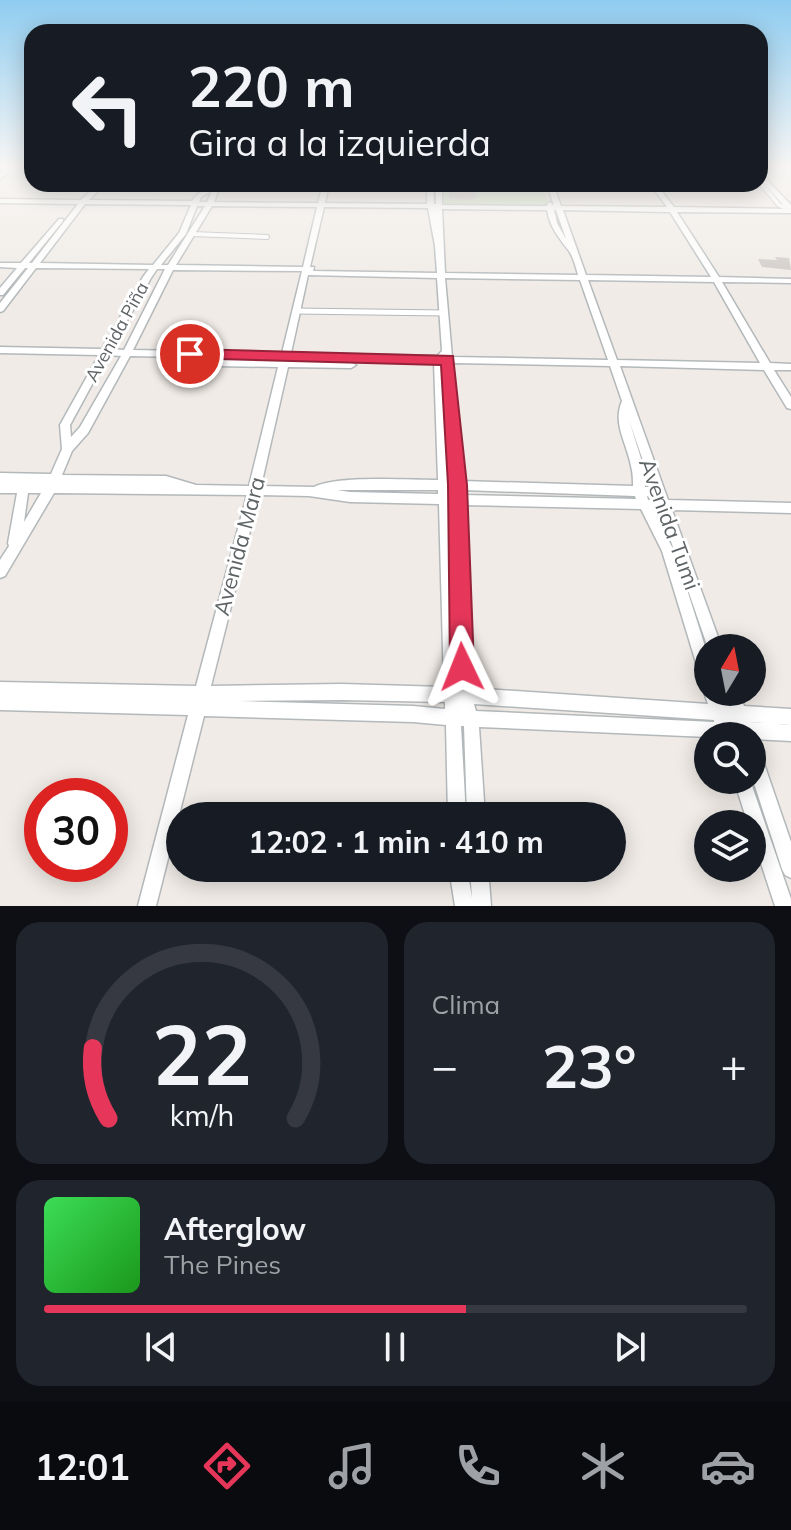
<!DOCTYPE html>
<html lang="es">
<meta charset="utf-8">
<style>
body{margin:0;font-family:Mulish,sans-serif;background:#20242c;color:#f1f3f6;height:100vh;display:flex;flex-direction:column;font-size:30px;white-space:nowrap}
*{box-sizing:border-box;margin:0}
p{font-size:26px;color:#9ea1a6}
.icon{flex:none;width:44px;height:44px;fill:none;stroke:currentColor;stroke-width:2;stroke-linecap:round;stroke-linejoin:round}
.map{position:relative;height:906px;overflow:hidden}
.drawer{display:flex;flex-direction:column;gap:16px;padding:16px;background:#0d0f14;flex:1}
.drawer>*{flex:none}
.banner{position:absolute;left:24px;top:24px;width:744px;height:168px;border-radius:24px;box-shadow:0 4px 20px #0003;background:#171b24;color:#f1f3f6;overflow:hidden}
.needle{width:52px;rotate:10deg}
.controls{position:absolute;left:694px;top:634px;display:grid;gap:16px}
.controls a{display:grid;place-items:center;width:72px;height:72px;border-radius:50%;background:#171b24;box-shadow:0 4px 20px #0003;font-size:40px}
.speed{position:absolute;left:24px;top:778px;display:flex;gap:16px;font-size:40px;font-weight:700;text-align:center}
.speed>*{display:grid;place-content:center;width:104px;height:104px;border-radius:50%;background:#171b24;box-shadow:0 4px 20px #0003;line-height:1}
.speed .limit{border:12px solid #d22;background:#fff;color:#111}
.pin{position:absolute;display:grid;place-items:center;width:68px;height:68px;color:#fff;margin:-34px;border:4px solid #fff;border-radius:50%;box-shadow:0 2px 8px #0007}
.me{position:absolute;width:88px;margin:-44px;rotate:358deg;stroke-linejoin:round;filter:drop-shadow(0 0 6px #0008)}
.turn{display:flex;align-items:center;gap:28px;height:168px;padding:0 32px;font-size:36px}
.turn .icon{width:104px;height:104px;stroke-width:2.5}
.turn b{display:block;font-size:56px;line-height:68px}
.big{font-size:60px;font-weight:700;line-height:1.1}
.drawer .card{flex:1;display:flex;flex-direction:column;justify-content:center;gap:12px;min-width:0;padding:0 28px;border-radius:24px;background:#20242c}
.drawer .dial{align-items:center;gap:0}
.dial svg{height:208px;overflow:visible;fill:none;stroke:#363941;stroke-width:7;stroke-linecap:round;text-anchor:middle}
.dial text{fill:#f1f3f6;stroke:none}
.song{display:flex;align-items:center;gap:24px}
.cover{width:96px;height:96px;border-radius:12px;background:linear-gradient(135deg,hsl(130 70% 55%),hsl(120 70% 35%))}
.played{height:8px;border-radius:4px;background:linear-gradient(90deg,#e63659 60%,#363941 60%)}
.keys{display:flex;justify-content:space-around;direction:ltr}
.heat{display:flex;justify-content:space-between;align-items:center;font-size:44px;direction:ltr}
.drawer .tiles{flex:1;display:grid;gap:16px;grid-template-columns:1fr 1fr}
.card:last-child{grid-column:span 2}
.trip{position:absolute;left:166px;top:802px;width:460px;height:80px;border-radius:40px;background:#171b24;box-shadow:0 4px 20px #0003;font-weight:700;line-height:80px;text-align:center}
.dock{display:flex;height:128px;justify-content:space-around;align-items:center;background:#090b0e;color:#9ea1a6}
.dock .icon{width:56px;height:56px}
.dock .on{color:#e63659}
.dock b{font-size:36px;color:#f1f3f6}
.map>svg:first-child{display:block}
</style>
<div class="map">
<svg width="791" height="906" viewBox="0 0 791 906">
<rect width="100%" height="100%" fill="#f0ebe6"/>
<path fill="#cde6c3" d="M443 184H541L549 206 444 205Z"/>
<g fill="#cdc8c5">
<path d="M448 184H475L477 197 471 200 449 199Z"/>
<path d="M775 257 789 258 791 270 762 267 758 259 777 260Z"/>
</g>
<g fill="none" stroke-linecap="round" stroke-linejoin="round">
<defs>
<g id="service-far1">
<path d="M760 182 779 205 791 210"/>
<path d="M637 184H658"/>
<path d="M192 234 267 237"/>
</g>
<path id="service" d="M295 311 445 313"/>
<g id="minor">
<path d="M9 167H15L0 179V174Z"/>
<path d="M760 173 791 205V213L677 212 719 277 791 279V283L722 282 770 363 791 364V370H774L791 397V409L787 408 764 370 620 366 668 500 791 503V513L672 510 722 648H708L677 558 708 656V692H720L724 705H728L723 692H739L744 706 791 709V725L750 722 791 725V741L753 739 752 741V736L708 737 479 727 485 816H467L464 726H461L466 816H448L446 725 413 722 204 716 156 906H138L188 715 0 710V682L196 686 247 495 54 493 5 576 0 578V560L9 546 8 543 17 493H0V483H47H0V473L51 474 62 449 60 425 99 355 0 353V347L102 349 143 277 149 269 36 268 3 311 0 312V303L28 268H25L3 295H0V288L17 268 0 267V263H21L59 219H63V221L29 263H32L78 204 0 203V199L81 200 98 184H105L89 200 192 201C197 192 205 192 209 184H221L214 202 318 203 323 184H329L325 203 427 204V184H433L434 204H436V184H442V205L547 206 548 203 550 202 554 206 547 184H553L561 206 667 207 650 184H656L674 207 787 209 760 179ZM212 191 207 202H199L201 197ZM85 204 191 205 179 233 153 265 40 263ZM197 206H205L168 265H161L186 234ZM212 206 317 207 303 267 176 265ZM324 207 428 208 435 246 437 273 313 271 314 267H310ZM442 209 547 210C550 227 558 237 569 251 573 257 576 267 578 275L445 273ZM554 210H556L566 239 557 223ZM563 210 670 212 711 277 586 275ZM157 269H165L124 350 111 349 151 278ZM173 270 302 271 282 353 133 350ZM308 275 437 278 442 351 437 356 291 353ZM445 278 580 280 608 360 452 357ZM588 280 714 282 760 363 617 360ZM108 355 121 356 80 427 71 437 70 425ZM130 356 280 359V361L217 360 212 363 217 366 278 367 249 486 196 485 166 476 62 475 72 451 88 433ZM289 359 434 362 438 480C408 480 338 475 314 487L261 486 288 367 351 368 356 365 351 362 289 361ZM453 363 610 366 622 401C612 424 627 443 631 466 633 473 633 480 633 486L462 481ZM446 404 451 481H449ZM629 420 652 487H645L643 465ZM337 490H438V494L350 492ZM463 490 635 496 636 499 463 495ZM28 493H41L24 522ZM259 495 309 496 350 502 439 504 444 687 342 684 211 686ZM647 496 655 497 656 500H648ZM464 505 641 509 662 551 701 679 703 684 708 686 704 692 708 704 470 688ZM653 509 660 510 674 550 672 547ZM342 700 445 702V709L413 706 240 701ZM474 704 714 720V722L476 711Z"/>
<path d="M752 744 758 746 760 752 791 842V878L785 875 782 869 752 777Z"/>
<path d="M734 780H750L791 899V906H775L752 836V824H748Z"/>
<path d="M449 868H467L472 898 470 868H488L491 906H455Z"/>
</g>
</defs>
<use href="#service-far1" stroke="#b3b8ba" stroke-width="6"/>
<use href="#service" stroke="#b3b8ba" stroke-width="7"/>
<use href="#minor" stroke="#b3b8ba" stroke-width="3"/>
<use href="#service-far1" stroke="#fff" stroke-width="4"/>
<use href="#service" stroke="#fff" stroke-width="5"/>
<use href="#minor" fill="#fff" fill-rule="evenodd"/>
</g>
<linearGradient id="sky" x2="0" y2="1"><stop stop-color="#8fccf0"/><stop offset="0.57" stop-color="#f8f6f4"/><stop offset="1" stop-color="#f8f6f4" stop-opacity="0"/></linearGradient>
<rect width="791" height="294" fill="url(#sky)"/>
<path fill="#e63659" stroke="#96233a" stroke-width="2" d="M190 349 453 356 467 485 474 667 471 675 462 679 453 675 450 667 448 485 441 365 185 358V351Z"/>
<g text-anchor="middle" stroke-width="6" stroke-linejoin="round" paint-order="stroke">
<g font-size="18" fill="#5e6466" stroke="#fff">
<text transform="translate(117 332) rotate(-61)" y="6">Avenida Piña</text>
</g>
<g font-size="22" fill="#5e6466" stroke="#fff">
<text transform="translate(670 524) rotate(70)" y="8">Avenida Tumi</text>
<text transform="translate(239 546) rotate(-75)" y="8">Avenida Mara</text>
</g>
</g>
</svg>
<div class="controls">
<a><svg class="needle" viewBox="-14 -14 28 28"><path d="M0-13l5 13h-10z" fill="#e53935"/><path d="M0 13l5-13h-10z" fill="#9ea1a6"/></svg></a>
<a><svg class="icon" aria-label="search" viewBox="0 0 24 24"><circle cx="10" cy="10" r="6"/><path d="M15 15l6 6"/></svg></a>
<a><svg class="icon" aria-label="layers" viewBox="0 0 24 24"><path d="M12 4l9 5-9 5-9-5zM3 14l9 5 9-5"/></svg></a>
</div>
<div class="speed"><div class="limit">30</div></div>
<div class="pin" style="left:190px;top:354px;background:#d93025"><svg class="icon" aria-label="arrive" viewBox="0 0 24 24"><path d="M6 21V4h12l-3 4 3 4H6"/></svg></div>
<svg class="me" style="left:462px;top:667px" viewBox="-20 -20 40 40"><path d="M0-17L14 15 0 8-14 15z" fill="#e63659" stroke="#fff" stroke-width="4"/></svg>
<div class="trip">12:02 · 1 min · 410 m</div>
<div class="banner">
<div class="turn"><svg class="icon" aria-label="left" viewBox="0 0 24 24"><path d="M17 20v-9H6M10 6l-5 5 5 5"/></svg><div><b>220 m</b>Gira a la izquierda</div></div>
</div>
</div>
<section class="drawer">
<div class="tiles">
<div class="card dial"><svg viewBox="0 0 100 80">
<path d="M14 69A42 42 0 1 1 86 69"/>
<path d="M14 69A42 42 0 0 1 8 42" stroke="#e63659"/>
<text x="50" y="56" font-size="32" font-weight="700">22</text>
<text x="50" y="72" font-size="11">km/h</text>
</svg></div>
<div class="card"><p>Clima</p>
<div class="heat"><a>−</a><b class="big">23°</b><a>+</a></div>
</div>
<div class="card">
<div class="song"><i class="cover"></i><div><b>Afterglow</b><p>The Pines</p></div></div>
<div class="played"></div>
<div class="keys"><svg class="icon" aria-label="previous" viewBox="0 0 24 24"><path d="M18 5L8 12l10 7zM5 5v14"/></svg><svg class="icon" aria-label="pause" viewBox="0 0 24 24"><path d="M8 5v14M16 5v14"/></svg><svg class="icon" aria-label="next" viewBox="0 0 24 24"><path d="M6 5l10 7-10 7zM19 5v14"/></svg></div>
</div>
</div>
</section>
<nav class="dock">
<b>12:01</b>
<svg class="icon on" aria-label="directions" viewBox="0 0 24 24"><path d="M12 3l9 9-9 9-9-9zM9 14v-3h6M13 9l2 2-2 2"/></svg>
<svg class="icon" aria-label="music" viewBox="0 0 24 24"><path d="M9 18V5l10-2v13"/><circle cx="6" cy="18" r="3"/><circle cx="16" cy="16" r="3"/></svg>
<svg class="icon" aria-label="phone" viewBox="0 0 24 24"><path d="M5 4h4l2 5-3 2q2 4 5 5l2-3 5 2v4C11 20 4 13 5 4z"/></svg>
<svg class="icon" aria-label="climate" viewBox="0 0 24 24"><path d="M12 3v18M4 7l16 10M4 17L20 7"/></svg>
<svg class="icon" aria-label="car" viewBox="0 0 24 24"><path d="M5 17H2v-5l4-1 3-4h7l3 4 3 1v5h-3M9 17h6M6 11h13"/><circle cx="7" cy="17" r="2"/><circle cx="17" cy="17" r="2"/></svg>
</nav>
